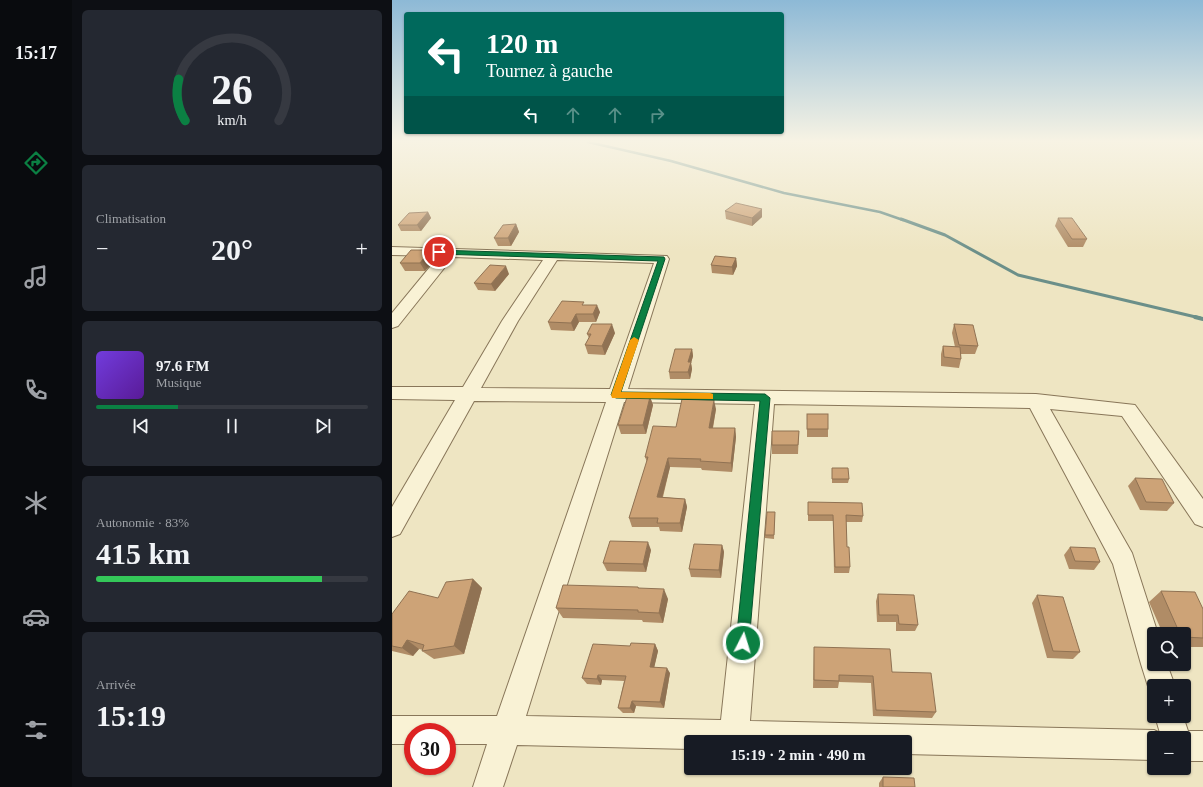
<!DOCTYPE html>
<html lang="fr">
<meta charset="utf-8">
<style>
body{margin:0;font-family:Georgia,serif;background:#242831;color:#f1f3f6;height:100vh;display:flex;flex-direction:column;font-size:15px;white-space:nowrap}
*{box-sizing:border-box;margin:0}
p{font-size:13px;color:#9ea1a6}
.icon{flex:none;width:22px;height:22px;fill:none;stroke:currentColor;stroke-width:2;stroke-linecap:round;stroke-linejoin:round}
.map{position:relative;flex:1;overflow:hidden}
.side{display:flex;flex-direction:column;gap:10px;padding:10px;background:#0d0f14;width:320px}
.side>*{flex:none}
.top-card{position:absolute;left:12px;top:12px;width:380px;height:122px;border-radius:4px;box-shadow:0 1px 3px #0004;background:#00695c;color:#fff;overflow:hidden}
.tools{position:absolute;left:755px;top:627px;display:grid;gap:8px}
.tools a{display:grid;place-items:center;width:44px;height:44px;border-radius:4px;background:#171b24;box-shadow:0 1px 3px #0004;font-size:20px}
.speed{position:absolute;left:12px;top:723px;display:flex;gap:8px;font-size:20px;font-weight:700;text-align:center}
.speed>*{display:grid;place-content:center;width:52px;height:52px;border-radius:50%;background:#171b24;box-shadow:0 1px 3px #0004;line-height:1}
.speed .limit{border:6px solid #d22;background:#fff;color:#111}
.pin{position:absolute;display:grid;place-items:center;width:34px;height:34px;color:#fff;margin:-17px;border:2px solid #fff;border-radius:50%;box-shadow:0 1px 4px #0007}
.me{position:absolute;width:44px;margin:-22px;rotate:5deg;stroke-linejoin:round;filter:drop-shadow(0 0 3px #0008)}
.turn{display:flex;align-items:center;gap:14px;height:84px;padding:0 16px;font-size:18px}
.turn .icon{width:52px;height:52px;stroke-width:2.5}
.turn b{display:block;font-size:28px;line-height:34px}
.lanes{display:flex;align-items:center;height:38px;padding:0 16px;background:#0003;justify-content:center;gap:20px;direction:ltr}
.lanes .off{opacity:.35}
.big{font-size:30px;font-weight:700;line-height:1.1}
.side .card{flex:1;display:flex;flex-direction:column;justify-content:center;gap:6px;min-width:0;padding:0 14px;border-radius:6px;background:#242831}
.side .dial{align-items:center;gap:0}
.dial svg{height:104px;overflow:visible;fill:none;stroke:#363941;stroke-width:7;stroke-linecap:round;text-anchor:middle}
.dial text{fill:#f1f3f6;stroke:none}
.song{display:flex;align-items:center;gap:12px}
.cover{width:48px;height:48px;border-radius:6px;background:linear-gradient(135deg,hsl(260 70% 55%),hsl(270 70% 35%))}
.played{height:4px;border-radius:2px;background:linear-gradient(90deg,#0b8043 30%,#363941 30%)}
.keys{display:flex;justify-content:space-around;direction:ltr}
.heat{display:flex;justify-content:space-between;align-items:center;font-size:22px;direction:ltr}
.charge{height:6px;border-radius:3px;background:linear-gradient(90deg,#34c759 83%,#363941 0)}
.trip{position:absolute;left:292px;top:735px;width:228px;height:40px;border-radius:4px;background:#171b24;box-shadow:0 1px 3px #0004;font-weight:700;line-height:40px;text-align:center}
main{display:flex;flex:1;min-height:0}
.tabs{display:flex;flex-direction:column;width:72px;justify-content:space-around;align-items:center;background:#090b0e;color:#9ea1a6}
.tabs .icon{width:28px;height:28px}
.tabs .on{color:#0b8043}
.tabs b{font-size:18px;color:#f1f3f6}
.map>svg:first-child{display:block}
</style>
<main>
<nav class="tabs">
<b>15:17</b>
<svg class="icon on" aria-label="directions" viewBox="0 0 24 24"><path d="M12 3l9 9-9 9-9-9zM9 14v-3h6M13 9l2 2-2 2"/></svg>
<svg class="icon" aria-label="music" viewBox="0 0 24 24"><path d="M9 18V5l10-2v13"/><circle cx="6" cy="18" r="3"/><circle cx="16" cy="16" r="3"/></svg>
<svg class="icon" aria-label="phone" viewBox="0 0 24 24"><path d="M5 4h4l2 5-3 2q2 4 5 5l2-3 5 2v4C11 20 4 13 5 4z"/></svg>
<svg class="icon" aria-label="climate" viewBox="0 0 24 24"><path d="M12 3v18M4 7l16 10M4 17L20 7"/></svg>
<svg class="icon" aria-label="car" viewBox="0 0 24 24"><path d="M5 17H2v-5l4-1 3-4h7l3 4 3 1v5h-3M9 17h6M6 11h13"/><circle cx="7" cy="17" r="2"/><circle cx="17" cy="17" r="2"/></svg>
<svg class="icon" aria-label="filters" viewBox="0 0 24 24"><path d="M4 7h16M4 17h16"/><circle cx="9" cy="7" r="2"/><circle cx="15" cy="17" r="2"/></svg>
</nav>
<section class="side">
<div class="card dial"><svg viewBox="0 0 100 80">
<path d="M14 69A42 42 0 1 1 86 69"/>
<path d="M14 69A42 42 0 0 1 9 37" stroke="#0b8043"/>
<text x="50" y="56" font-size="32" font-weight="700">26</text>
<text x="50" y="72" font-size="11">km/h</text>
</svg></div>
<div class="card"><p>Climatisation</p>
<div class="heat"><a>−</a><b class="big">20°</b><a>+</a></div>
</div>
<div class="card">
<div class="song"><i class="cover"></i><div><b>97.6 FM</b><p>Musique</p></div></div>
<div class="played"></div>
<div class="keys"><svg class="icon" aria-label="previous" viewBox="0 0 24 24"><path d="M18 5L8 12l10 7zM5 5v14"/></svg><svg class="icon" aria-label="pause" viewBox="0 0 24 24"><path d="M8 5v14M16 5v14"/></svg><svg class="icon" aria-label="next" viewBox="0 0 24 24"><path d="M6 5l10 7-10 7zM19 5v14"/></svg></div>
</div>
<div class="card"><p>Autonomie · 83%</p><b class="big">415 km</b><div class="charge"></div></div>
<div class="card"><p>Arrivée</p><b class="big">15:19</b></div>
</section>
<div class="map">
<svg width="811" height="787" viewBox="0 0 811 787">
<rect width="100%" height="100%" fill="#eee5c2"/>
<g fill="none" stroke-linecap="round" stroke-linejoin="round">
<path stroke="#6b8f89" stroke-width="2.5" d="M196 142 279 161 392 193 488 212 511 220"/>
<path stroke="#6b8f89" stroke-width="3" d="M509 219 553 235 626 275 808 318"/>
<path stroke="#6b8f89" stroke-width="4" d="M803 317 811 319"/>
<defs>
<path id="minor" d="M0 247 275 256 277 259 236 389 644 394 743 405 811 499V527L803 524 730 416 658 409 740 553 766 634H762V664H775L783 686H762V697L759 696 749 664 721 564 638 408 382 404 358 721 762 730 768 733 763 716H791L796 731H811V761H792V738H762V760L513 754V742H299V749L125 745 111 787H81L95 744H55V732H21V744H0V716H105L214 402 82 401 8 534 0 537V507L63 400 0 399V387H71L110 321 151 260 61 257 6 326 0 328V313L47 256 0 255ZM165 260 262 263 218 389 89 388 126 321ZM232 402 363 404 329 720 134 716Z"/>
</defs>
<use href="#minor" stroke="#887659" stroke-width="2"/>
<use href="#minor" fill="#f9f2d5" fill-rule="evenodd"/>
</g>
<g fill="#b08c66">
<path d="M370 209V217L360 226 334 219 333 211Z"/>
<path d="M36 212 39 218 29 231H9L6 225Z"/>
<path d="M666 218 695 239 691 247H676L663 226Z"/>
<path d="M124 224 127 232 119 246H106L102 238Z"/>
<path d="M38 250 43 259 33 271H13L8 263Z"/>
<path d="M344 258 345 266 341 275 320 273 319 265Z"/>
<path d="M117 274 103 291 86 290 82 283Z"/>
<path d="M192 305 208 312 204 322H187L182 331 159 330 156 322Z"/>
<path d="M562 324 586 346 583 354H569V359L567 368 549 366V354L551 346 563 347 560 333Z"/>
<path d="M223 333 213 355 196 354 193 345 197 338 195 334Z"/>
<path d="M300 349 301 356 299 363 300 369 298 379H278L277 372Z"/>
<path d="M258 397 261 405 254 434H229L226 425Z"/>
<path d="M324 409 321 428H343L344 437 340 472 310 470 309 468 278 467 271 497 293 499 295 507 290 532 268 531 267 527H240L237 518 255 462 253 457 284 427Z"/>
<path d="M415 414 436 429V437H415Z"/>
<path d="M407 431 406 454H380V445Z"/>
<path d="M440 468 457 479 456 483H440Z"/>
<path d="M743 478 782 503 775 511 748 510 736 486Z"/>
<path d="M416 502 471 516 470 522H454L455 547 458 567 457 573H442L441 521H416Z"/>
<path d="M383 512 382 539 373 538V535Z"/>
<path d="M330 545 332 552 329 578 299 577 297 569Z"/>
<path d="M678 547 708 562 702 570 677 569 672 555Z"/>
<path d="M259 550 254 572 215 571 211 563Z"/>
<path d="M81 579 90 588 72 654 42 659 30 651 31 650 27 649 21 656 0 651V614L46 598Z"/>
<path d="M246 587 247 588 276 599 271 623 251 622 250 620 171 618 164 608Z"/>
<path d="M769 591 811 609V647H792V634H771L757 602Z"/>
<path d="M486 594 526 625 523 631H504V622H485L484 601Z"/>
<path d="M645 595 688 652 681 659 655 658 640 603Z"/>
<path d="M263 644 266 651 262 667 278 673 272 708 244 706 242 713H231L226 708 232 681 210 680 209 685 195 684 190 678 238 646Z"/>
<path d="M422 647 500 672 544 712 540 718 481 716 479 683 447 682 446 688H421Z"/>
<path d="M491 777 523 787H487V783Z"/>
</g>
<g fill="#907253">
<path d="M370 209V217L360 226V218Z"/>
<path d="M36 212 39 218 29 231 25 225Z"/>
<path d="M124 224 127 232 119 246 116 238Z"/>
<path d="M38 250 43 259 33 271 28 263Z"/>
<path d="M344 258 345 266 341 275 340 267Z"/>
<path d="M114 266 117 274 103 291 99 284Z"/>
<path d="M205 305 208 312 204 322 201 314Z"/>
<path d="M184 314 187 322 182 331 179 323Z"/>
<path d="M220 324 223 333 213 355 210 346Z"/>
<path d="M300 349 301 356 299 363 300 369 298 379 296 372V362Z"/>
<path d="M258 397 261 405 254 434 251 425Z"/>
<path d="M322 400 324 409 319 437 317 428Z"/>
<path d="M343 428 344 437 340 472 339 463Z"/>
<path d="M276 458 278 467 268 506 265 497Z"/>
<path d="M293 499 295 507 290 532 288 523Z"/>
<path d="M256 542 259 550 254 572 251 564Z"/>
<path d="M330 545 332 552 329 578 327 570Z"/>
<path d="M81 579 90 588 72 654 62 646Z"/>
<path d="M272 589 276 599 271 623 267 613Z"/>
<path d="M15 640 27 649 21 656 10 648Z"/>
<path d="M263 644 266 651 261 673 258 667Z"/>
<path d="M275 668 278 673 272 708 268 702Z"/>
<path d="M206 675 210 680 209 685 205 679Z"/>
<path d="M240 701 244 706 242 713 238 708Z"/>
</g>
<g fill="#cda377" stroke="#907253">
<path d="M344 203 370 209 360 218 333 211Z"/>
<path d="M36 212 25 225H6L17 213Z"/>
<path d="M666 218H680L695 239H680Z"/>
<path d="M124 224 116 238H102L111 225Z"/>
<path d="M19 250H38L28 263H8Z"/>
<path d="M323 256 344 258 340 267 319 265Z"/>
<path d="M98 265 114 266 99 284 82 283Z"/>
<path d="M170 301 192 302 190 305H205L201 314H184L179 323 156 322Z"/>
<path d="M200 324H220L210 346 193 345 199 334H195Z"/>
<path d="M562 324 581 325 586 346 567 345Z"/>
<path d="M551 346 568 347 569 359 552 357Z"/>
<path d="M283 349H300L296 362H299L296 372H277Z"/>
<path d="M235 397H258L251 425H226Z"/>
<path d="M290 399 322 400 317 428H343L339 463 308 461 309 459 276 458 265 497 293 499 288 523H265L266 518H237L256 457H253L261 426 284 427Z"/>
<rect x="415" y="414" width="21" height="15"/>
<path d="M380 431H407L406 445H380Z"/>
<path d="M440 468H456L457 479H440Z"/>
<path d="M743 478 770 479 782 503 754 502Z"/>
<path d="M416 502 470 503 471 516 454 515 455 547H457L458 567H443L441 515H416Z"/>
<path d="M375 512H383L382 535H373Z"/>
<path d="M218 541 256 542 251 564 211 563Z"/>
<path d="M302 544 330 545 327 570 297 569Z"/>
<path d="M678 547 703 548 708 562 683 561Z"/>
<path d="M81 579 62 646 30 651 32 645 15 640 10 648 0 646V614L17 591 46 598 54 582Z"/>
<path d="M171 585 246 587V588L272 589 267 613 246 612V610L164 608Z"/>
<path d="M769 591 803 592 811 609V638L792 637V634H788Z"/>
<path d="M486 594 522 595 526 625 507 624 506 615H487Z"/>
<path d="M645 595 671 597 688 652 661 651Z"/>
<path d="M239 643 263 644 258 667 275 668 268 702 240 701 238 708H226L234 676 206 675 205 679 190 678 201 644 238 646Z"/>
<path d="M422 647 498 649 500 672 539 673 544 712 484 710 481 676 447 675V681L422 680Z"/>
<path d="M491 777 522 778 523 787H491Z"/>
</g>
<linearGradient id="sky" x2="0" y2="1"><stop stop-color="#8db9d6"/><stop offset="0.56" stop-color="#f7f3e4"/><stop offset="1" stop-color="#f7f3e4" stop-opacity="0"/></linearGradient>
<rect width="811" height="252" fill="url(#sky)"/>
<path fill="#0b8043" stroke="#07532c" d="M44 250 272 257 273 259 229 392 373 394 378 398 357 643 355 648 351 649 346 648 344 643 368 401 224 398 219 395 266 261 47 254 44 253Z"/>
<path fill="#f59e0b" d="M242 337 247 340 229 392 318 393 321 394V399L220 398 219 395 238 340Z"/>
</svg>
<div class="tools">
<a><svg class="icon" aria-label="search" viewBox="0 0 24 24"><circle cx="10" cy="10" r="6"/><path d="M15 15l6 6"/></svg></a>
<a>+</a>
<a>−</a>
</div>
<div class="speed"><div class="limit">30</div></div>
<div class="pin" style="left:47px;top:252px;background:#d93025"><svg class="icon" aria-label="arrive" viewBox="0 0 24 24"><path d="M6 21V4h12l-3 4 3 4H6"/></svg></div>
<svg class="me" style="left:351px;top:643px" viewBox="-20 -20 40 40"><circle r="17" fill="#0b8043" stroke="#fff" stroke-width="3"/><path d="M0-11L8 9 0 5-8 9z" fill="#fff"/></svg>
<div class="trip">15:19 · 2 min · 490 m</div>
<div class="top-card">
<div class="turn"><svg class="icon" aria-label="left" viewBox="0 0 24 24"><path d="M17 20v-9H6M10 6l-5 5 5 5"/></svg><div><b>120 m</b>Tournez à gauche</div></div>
<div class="lanes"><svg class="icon" aria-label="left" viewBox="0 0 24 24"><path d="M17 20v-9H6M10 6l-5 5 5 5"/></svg><svg class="icon off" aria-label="ahead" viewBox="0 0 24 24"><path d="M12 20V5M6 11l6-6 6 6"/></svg><svg class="icon off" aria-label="ahead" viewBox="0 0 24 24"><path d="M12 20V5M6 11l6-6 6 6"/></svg><svg class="icon off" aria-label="right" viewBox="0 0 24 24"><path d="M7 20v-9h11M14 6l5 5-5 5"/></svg></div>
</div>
</div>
</main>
